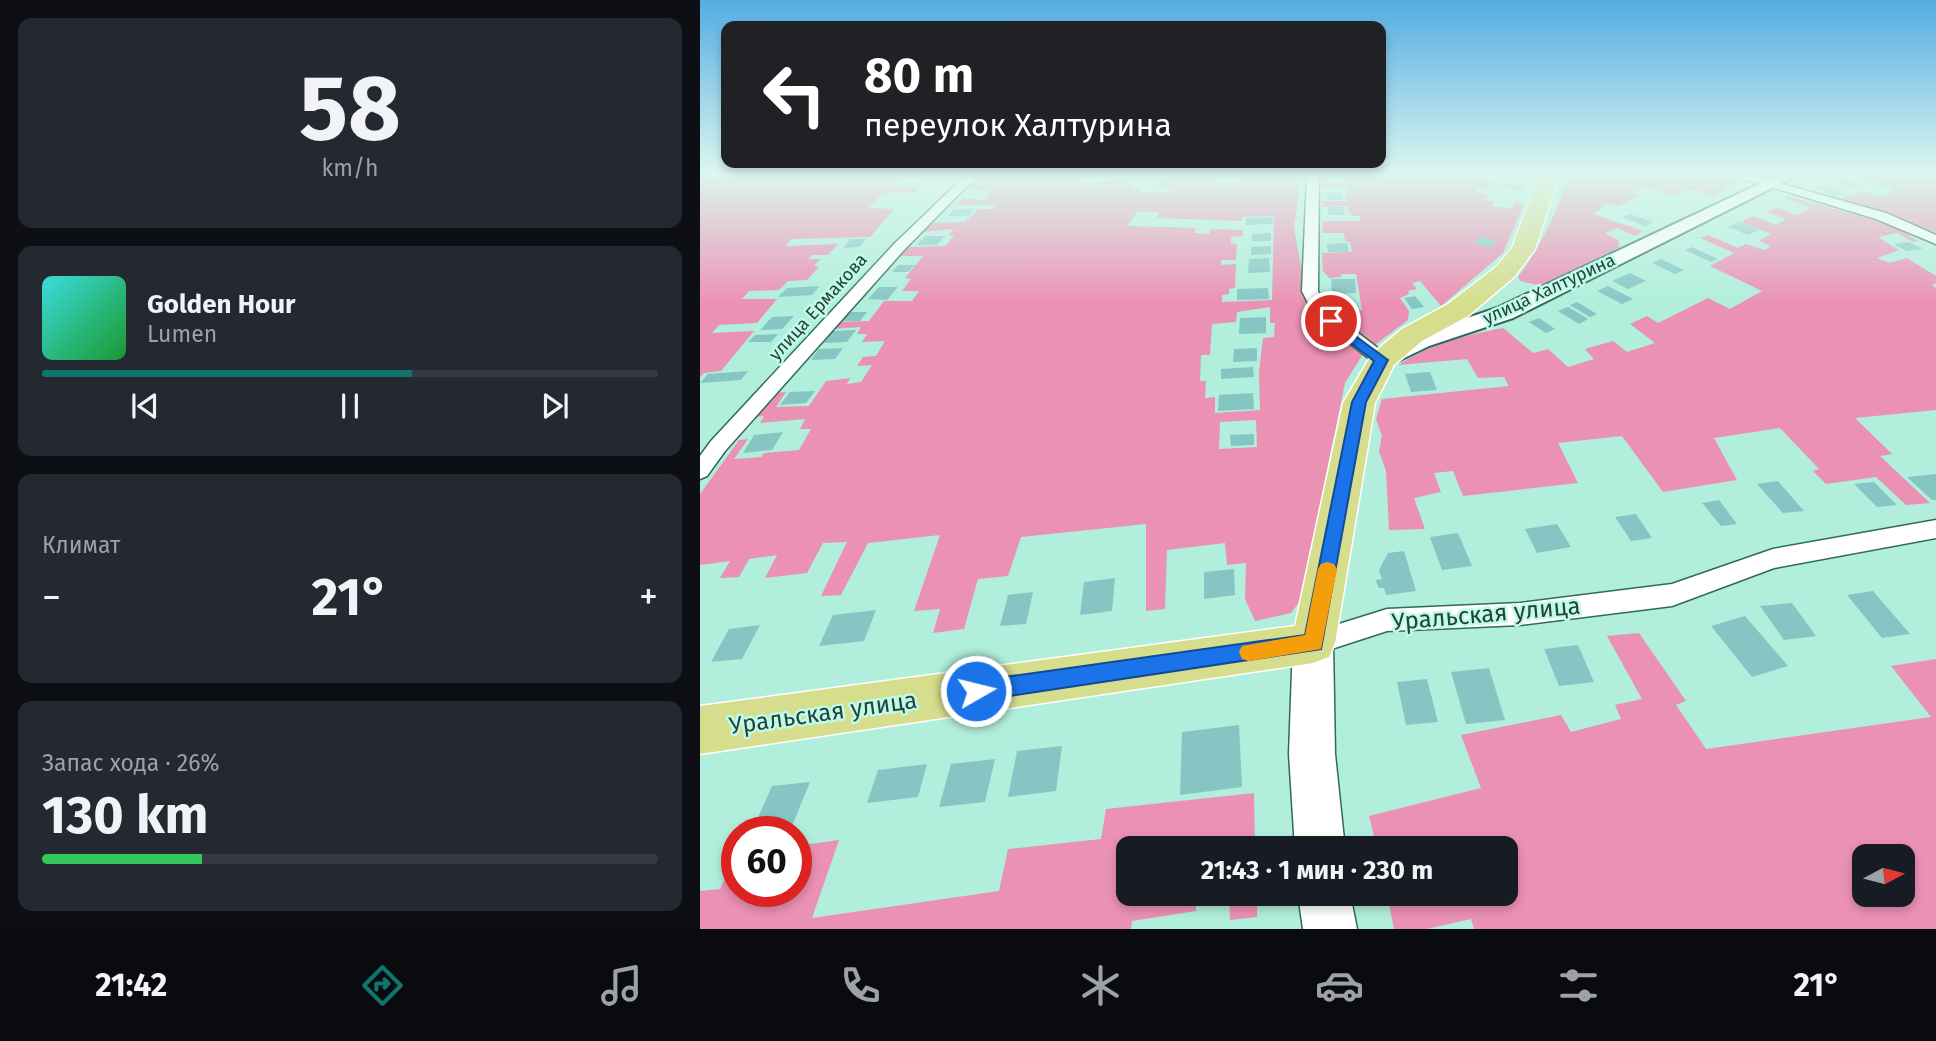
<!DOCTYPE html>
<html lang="ru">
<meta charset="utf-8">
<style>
body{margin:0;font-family:"Fira Sans",sans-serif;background:#242831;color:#f1f3f6;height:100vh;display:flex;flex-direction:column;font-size:26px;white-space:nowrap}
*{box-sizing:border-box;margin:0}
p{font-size:23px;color:#9ea1a6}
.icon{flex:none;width:38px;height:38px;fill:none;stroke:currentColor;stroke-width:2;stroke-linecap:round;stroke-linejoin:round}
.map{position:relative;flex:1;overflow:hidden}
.drawer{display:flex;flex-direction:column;gap:18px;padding:18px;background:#0d0f14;width:700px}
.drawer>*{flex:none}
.hud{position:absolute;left:21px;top:21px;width:665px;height:147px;border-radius:14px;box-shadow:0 4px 10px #0003;background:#202124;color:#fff;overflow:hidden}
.needle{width:46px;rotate:83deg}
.buttons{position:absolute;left:1152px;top:844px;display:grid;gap:14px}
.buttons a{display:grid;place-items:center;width:63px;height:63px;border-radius:14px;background:#171b24;box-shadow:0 4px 10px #0003;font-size:35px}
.speed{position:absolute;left:21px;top:816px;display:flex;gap:14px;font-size:35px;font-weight:700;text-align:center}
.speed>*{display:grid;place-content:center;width:91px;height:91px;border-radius:50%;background:#171b24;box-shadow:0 4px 10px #0003;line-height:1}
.speed .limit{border:10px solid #d22;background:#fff;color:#111}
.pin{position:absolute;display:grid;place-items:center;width:60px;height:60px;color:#fff;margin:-30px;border:4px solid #fff;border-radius:50%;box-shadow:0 2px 7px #0007}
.me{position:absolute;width:77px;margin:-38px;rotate:82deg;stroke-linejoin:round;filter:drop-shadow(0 0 5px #0008)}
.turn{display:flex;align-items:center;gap:24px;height:147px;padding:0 28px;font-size:32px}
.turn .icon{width:91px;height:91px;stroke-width:2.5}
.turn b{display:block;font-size:49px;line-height:60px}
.big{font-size:52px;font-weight:700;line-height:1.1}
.drawer .tile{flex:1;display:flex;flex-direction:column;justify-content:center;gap:10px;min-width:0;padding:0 24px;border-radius:14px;background:#242831}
.drawer .dial{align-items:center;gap:0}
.dial b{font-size:91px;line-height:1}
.song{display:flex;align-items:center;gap:21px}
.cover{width:84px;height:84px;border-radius:10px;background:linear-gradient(135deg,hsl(180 70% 55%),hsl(130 70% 35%))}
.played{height:7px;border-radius:4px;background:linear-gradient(90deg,#0f766e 60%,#363941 60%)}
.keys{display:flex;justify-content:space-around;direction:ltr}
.heat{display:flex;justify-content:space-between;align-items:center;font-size:38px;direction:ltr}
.charge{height:10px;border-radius:5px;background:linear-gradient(90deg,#34c759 26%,#363941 0)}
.trip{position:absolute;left:416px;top:836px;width:402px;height:70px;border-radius:14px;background:#171b24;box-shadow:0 4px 10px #0003;font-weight:700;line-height:70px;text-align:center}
.dock{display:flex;height:112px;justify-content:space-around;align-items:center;background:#090b0e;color:#9ea1a6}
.dock .icon{width:49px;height:49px}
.dock .active{color:#0f766e}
.dock b{font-size:32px;color:#f1f3f6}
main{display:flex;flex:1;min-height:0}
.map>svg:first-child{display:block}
</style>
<main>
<section class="drawer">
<div class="tile dial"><b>58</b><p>km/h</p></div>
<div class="tile">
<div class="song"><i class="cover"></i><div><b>Golden Hour</b><p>Lumen</p></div></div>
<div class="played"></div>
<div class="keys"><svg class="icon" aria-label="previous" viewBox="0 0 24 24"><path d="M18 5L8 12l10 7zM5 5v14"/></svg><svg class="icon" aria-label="pause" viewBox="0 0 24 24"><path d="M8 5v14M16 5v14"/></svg><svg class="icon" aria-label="next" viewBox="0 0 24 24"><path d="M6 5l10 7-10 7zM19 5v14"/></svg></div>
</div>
<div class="tile"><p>Климат</p>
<div class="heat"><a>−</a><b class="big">21°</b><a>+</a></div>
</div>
<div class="tile"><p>Запас хода · 26%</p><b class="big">130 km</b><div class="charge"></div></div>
</section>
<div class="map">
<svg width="1236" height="929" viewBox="0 0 1236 929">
<rect width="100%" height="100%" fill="#b1eedc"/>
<g fill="#eb91b4" fill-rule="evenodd">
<path d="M0 175H225L223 177 201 178 193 186H219L215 193H183L169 208 194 209 170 237 91 239 86 246 138 244 128 255H112L108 259H120L114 266 119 267 107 280 88 281 79 290 49 291 42 299H77L57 323 19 325 12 333 54 331 21 371 4 373 0 377Z"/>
<path d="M383 175 380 182 433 179 430 189H441L440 192H469L470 187H458L460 179 482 178 483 175H516V182L541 181V175H594L599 193 594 227 602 273 601 291 619 321 638 334 656 328 644 324 632 311 662 310 656 274H641V277L629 278 623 271 622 253 652 252 650 242 645 241 644 233H622L623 221H661L660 216H652L646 206 622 207V201H646L645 193H651L649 188 621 187V175H627L628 182H645L643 175H786L785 179 795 181 794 185 788 184 786 190 778 188 775 192 788 195 786 200 794 201 792 206 812 209 815 203 824 204 803 253 741 306 720 281 712 283 717 289 708 291 709 294 700 298 709 311 708 320 663 354 645 383 600 601 591 613 555 621 545 599 546 563 527 565 525 543 467 550 465 609 446 611V524L321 537 308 576 278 579 264 629 233 633 240 609 214 611 240 535 168 543 141 595 121 596 147 542 123 543 107 573 65 578 77 555 49 559 39 577 20 578 30 561 0 565V494L39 440 48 439 34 459 61 457 64 453 99 450 111 429H100L105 419 60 423 64 416 54 417 72 393 86 392 76 407 109 406 126 381 150 378 147 384 161 382 172 365 157 366 163 357 176 356 185 341 162 342 167 334H157L161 327 132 329 138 322 169 321 184 301H212L219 291H202L211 279 205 278 223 256H196L207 247 245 246 254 236 249 235 253 229 221 232 234 223 265 222 278 209H294L295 205H256L262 198 285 200 291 190H268L279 176ZM438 211 459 212 457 218 542 221V217L574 216 572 300 522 302V295L529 294V289L535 288 536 264 521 265V260H536L537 244 531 243V237L543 236V230L511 229 509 234 494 233 496 228 427 226ZM570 307V323H575L574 337 563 338 559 372 560 410 515 413V397L505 398 506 381H500L501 355H510L512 324 536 322 537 312ZM556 420 557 447 519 449 520 422Z"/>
<path d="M868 175H1020L1038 181 1014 196 992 189 972 196 947 187 932 192 940 196 918 206 907 203 893 214 943 231 935 236 917 228 905 233 918 240 920 247 842 286 820 281 818 277C841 246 858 211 868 175Z"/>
<path d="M1147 175H1204L1223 180 1226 177 1221 175H1236V232L1140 199 1161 191 1182 197 1195 190Z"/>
<path d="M1088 196 1192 225 1218 241 1213 242 1197 233 1178 237 1199 250 1177 258 1190 263 1207 258 1236 276V283L1232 285 1236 288V410L1155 418 1192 454 1180 456 1230 503 1206 505 1176 477 1126 484 1113 471 1119 469 1080 428 1014 438 1037 480 963 492 922 436 858 443 878 483 763 496 753 471 734 473 741 492 714 498 725 529 689 530 686 471 679 451 682 436 676 419 682 399 809 386 804 377 778 378 767 359 698 365C731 344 765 335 803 328L833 353 848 349 868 367 894 359 885 349 913 341 927 352 955 343 930 324 947 316 958 323 1008 298 1030 309 1062 291 1010 266 1034 253 1000 238 1008 235 1038 248 1046 244 1065 250 1071 246 1059 241 1071 234 1041 222 1053 216 1076 225 1086 219 1066 212 1077 207 1097 215 1111 208 1084 198Z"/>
<path d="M939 633 986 701 976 705 1006 749 1231 717 1191 666 1236 659V929H774L771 919 727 929H694L687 894H807V849H677L669 816 781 788 761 735 861 715 871 732 921 719 915 705 942 699 907 636ZM1164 856H1202V894H1164Z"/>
<path d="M554 793 555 849H429V894H557V917L530 920 529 894 496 900V911L432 921 431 929H0V891L20 889 35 856 37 855V891H96V846L139 840 112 918 299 891 308 849 401 839 406 809Z"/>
</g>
<g fill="#85c6c5">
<path d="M1137 177 1164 186 1157 190 1129 180Z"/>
<path d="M803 183 824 186 822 191 800 188Z"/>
<path d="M1120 185 1142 193 1136 196 1114 188Z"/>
<path d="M627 193H642L643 200H628Z"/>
<path d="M628 207H643L644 215H628Z"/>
<path d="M254 209H274L269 216H248Z"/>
<path d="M930 214 953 222 945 226 922 217Z"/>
<path d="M572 217 573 224 546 225V218Z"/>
<path d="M1039 222 1059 230 1048 235 1028 227Z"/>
<path d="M571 233V241H552V234Z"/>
<path d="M225 236H245L237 245H217Z"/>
<path d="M779 237 796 240 791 247 774 243Z"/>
<path d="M150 239H166L159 247 143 248Z"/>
<path d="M1209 242 1223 249 1207 251 1193 244Z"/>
<path d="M647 243 649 252H628L627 244Z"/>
<path d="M571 246V254L551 255V247Z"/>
<path d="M992 247 1018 259 1011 262 985 250Z"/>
<path d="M569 258 570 272 548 273 549 259Z"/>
<path d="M961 259 984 270 975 274 952 263Z"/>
<path d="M198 265H215L208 272H192Z"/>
<path d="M930 273 946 281 928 289 912 281Z"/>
<path d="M631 279H655L656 293 632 294Z"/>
<path d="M120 286 112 295 78 297 87 288Z"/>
<path d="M908 286 933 299 922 304 897 291Z"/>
<path d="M179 287H198L187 300 168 299Z"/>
<path d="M568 288 569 299 537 300V289Z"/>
<path d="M715 296 724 307 712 309 704 298Z"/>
<path d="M877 302 897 314 890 317 870 305Z"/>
<path d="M868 307 888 319 879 324 858 311Z"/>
<path d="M148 312H167L160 321H141Z"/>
<path d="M94 316 82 329 60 330 72 317Z"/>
<path d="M566 317V333L539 334 540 318Z"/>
<path d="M839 318 855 329 846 333 829 322Z"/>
<path d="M156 330 147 342 124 343 133 331Z"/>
<path d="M78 334 71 342H48L55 335Z"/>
<path d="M143 348 135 359 111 360 119 349Z"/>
<path d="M557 348V361L533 362 534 349Z"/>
<path d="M553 367 554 377 521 379V369Z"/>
<path d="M48 371 41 380 0 383 8 374Z"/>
<path d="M730 372 737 390 711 392 705 374Z"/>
<path d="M115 391 106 403 80 405 90 392Z"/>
<path d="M553 393 554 409 518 411 519 395Z"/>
<path d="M83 432 72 450 43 453 54 435Z"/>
<path d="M554 434V445L531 446 530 435Z"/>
<path d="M1236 474V500H1232L1207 477Z"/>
<path d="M1078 481 1104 511 1083 513 1057 484Z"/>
<path d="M1174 482 1197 505 1177 507 1154 484Z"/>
<path d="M1019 500 1037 524 1021 526 1002 503Z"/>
<path d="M936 514 952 538 931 541 915 517Z"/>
<path d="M857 524 871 547 837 553 825 529Z"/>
<path d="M758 533 772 566 742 570 730 537Z"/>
<path d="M704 551 716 591 686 595 684 588H679L677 584 676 580 682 579 679 570 688 553Z"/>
<path d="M534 569 535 595 504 599V572Z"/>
<path d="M415 578 412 611 380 615 384 582Z"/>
<path d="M1173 591 1210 634 1182 638 1147 595Z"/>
<path d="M333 592 326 624 300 626 308 595Z"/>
<path d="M1092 603 1116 636 1084 640 1060 606Z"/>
<path d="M176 610 164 641 119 646 133 615Z"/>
<path d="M1045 616 1088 666 1052 677 1011 626Z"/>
<path d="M60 625 42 659 11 662 29 629Z"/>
<path d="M878 645 894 682 859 686 844 649Z"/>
<path d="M789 668 805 720 766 724 751 672Z"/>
<path d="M727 679 738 722 706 725 697 682Z"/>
<path d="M539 725 542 787 480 795 482 732Z"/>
<path d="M362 746 356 791 308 797 317 751Z"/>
<path d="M295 759 285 802 239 807 251 764Z"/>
<path d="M227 764 218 797 167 803 178 770Z"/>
<path d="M110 782 90 831H52L72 786Z"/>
</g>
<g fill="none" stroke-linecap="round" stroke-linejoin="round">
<defs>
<g id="minor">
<path d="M266 175H278L205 249 25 451 7 476 0 479V456L11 441 195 243Z"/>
<path d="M607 175H619L618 291 627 309 688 356 691 360 688 364H676L614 315 602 291Z"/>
<path d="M1032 175H1050L1186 213 1236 235V244L1176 219Z"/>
<path d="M1236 520V538L1074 568 972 606 820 625 687 631 613 655 604 651 600 643 604 635 687 609 820 603 972 584 1073 549Z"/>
</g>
<path id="tertiary" d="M1078 175H1098L813 318 729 346 696 362H680L676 357 680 352 713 336 797 308Z"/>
<g id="secondary">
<path d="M613 625 627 630 633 643 635 754 645 849H595L589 754 593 643 599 630Z"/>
<path d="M598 894H650L657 929H603Z"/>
</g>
<path id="primary" d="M839 175H859L835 249 814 277 768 316 722 341 694 365 675 403 635 643 629 657 613 663 0 754V706L595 626 643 403 672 354 702 329 748 304 796 267 812 248Z"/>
</defs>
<use href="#minor" stroke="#2f6a5b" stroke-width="3"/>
<use href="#tertiary" stroke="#2f6a5b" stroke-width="4"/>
<use href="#secondary" stroke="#2f6a5b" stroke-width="3"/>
<use href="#primary" stroke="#fff" stroke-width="3"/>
<use href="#minor" fill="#fff" fill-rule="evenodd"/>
<use href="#tertiary" fill="#fff" fill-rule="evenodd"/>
<use href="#secondary" fill="#fff" fill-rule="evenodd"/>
<use href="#primary" fill="#d6dd8c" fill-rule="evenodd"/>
</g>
<linearGradient id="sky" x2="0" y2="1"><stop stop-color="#54ace3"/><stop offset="0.57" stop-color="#dcf7ef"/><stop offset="1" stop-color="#dcf7ef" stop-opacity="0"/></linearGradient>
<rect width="1236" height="305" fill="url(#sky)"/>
<path fill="#1a73e8" stroke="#114b97" stroke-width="2" d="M631 318 688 360 666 402 621 649 276 701 269 698 266 691 269 684 276 681 605 635 652 402 674 361 626 324 625 321Z"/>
<path fill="#f59e0b" d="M627 562 634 564 637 569 621 649 549 661 542 659 539 652 542 646 605 635 618 569 621 564Z"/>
<g text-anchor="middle" stroke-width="5" stroke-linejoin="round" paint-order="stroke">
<g font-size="18" fill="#28413a" stroke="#befbe9">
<text transform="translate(849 289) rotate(-25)" y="6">улица Халтурина</text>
<text transform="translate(118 307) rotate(-48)" y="6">улица Ермакова</text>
</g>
<g font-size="24" fill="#28413a" stroke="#befbe9">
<text transform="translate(786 614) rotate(-5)" y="8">Уральская улица</text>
<text transform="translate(123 713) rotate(-8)" y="8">Уральская улица</text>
</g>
</g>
</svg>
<div class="buttons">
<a><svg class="needle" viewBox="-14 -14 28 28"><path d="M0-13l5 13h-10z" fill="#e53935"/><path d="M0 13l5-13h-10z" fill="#9ea1a6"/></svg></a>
</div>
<div class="speed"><div class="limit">60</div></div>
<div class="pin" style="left:631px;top:321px;background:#d93025"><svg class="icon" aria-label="arrive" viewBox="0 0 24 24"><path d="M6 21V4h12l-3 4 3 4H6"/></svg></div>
<svg class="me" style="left:276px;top:691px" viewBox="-20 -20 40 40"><circle r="17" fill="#1a73e8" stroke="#fff" stroke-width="3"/><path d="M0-11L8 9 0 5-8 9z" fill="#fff"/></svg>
<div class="trip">21:43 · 1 мин · 230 m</div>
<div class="hud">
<div class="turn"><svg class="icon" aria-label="left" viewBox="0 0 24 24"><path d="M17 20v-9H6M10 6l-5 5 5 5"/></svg><div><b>80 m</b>переулок Халтурина</div></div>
</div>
</div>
</main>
<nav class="dock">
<b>21:42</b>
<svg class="icon active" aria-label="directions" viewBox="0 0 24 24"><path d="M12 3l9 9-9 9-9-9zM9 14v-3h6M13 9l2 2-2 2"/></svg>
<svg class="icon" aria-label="music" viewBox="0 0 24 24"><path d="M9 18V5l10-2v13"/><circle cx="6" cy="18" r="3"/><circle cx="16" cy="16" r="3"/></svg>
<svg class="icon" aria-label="phone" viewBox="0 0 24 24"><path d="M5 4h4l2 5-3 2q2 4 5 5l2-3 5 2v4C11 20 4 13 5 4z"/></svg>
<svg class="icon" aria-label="climate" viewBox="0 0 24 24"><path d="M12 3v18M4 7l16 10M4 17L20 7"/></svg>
<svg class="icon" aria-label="car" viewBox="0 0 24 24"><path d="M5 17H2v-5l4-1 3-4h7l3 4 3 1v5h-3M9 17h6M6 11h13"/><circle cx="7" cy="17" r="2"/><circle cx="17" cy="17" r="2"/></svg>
<svg class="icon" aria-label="filters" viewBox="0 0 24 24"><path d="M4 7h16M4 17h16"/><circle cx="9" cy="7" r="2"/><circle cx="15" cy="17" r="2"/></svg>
<b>21°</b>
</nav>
